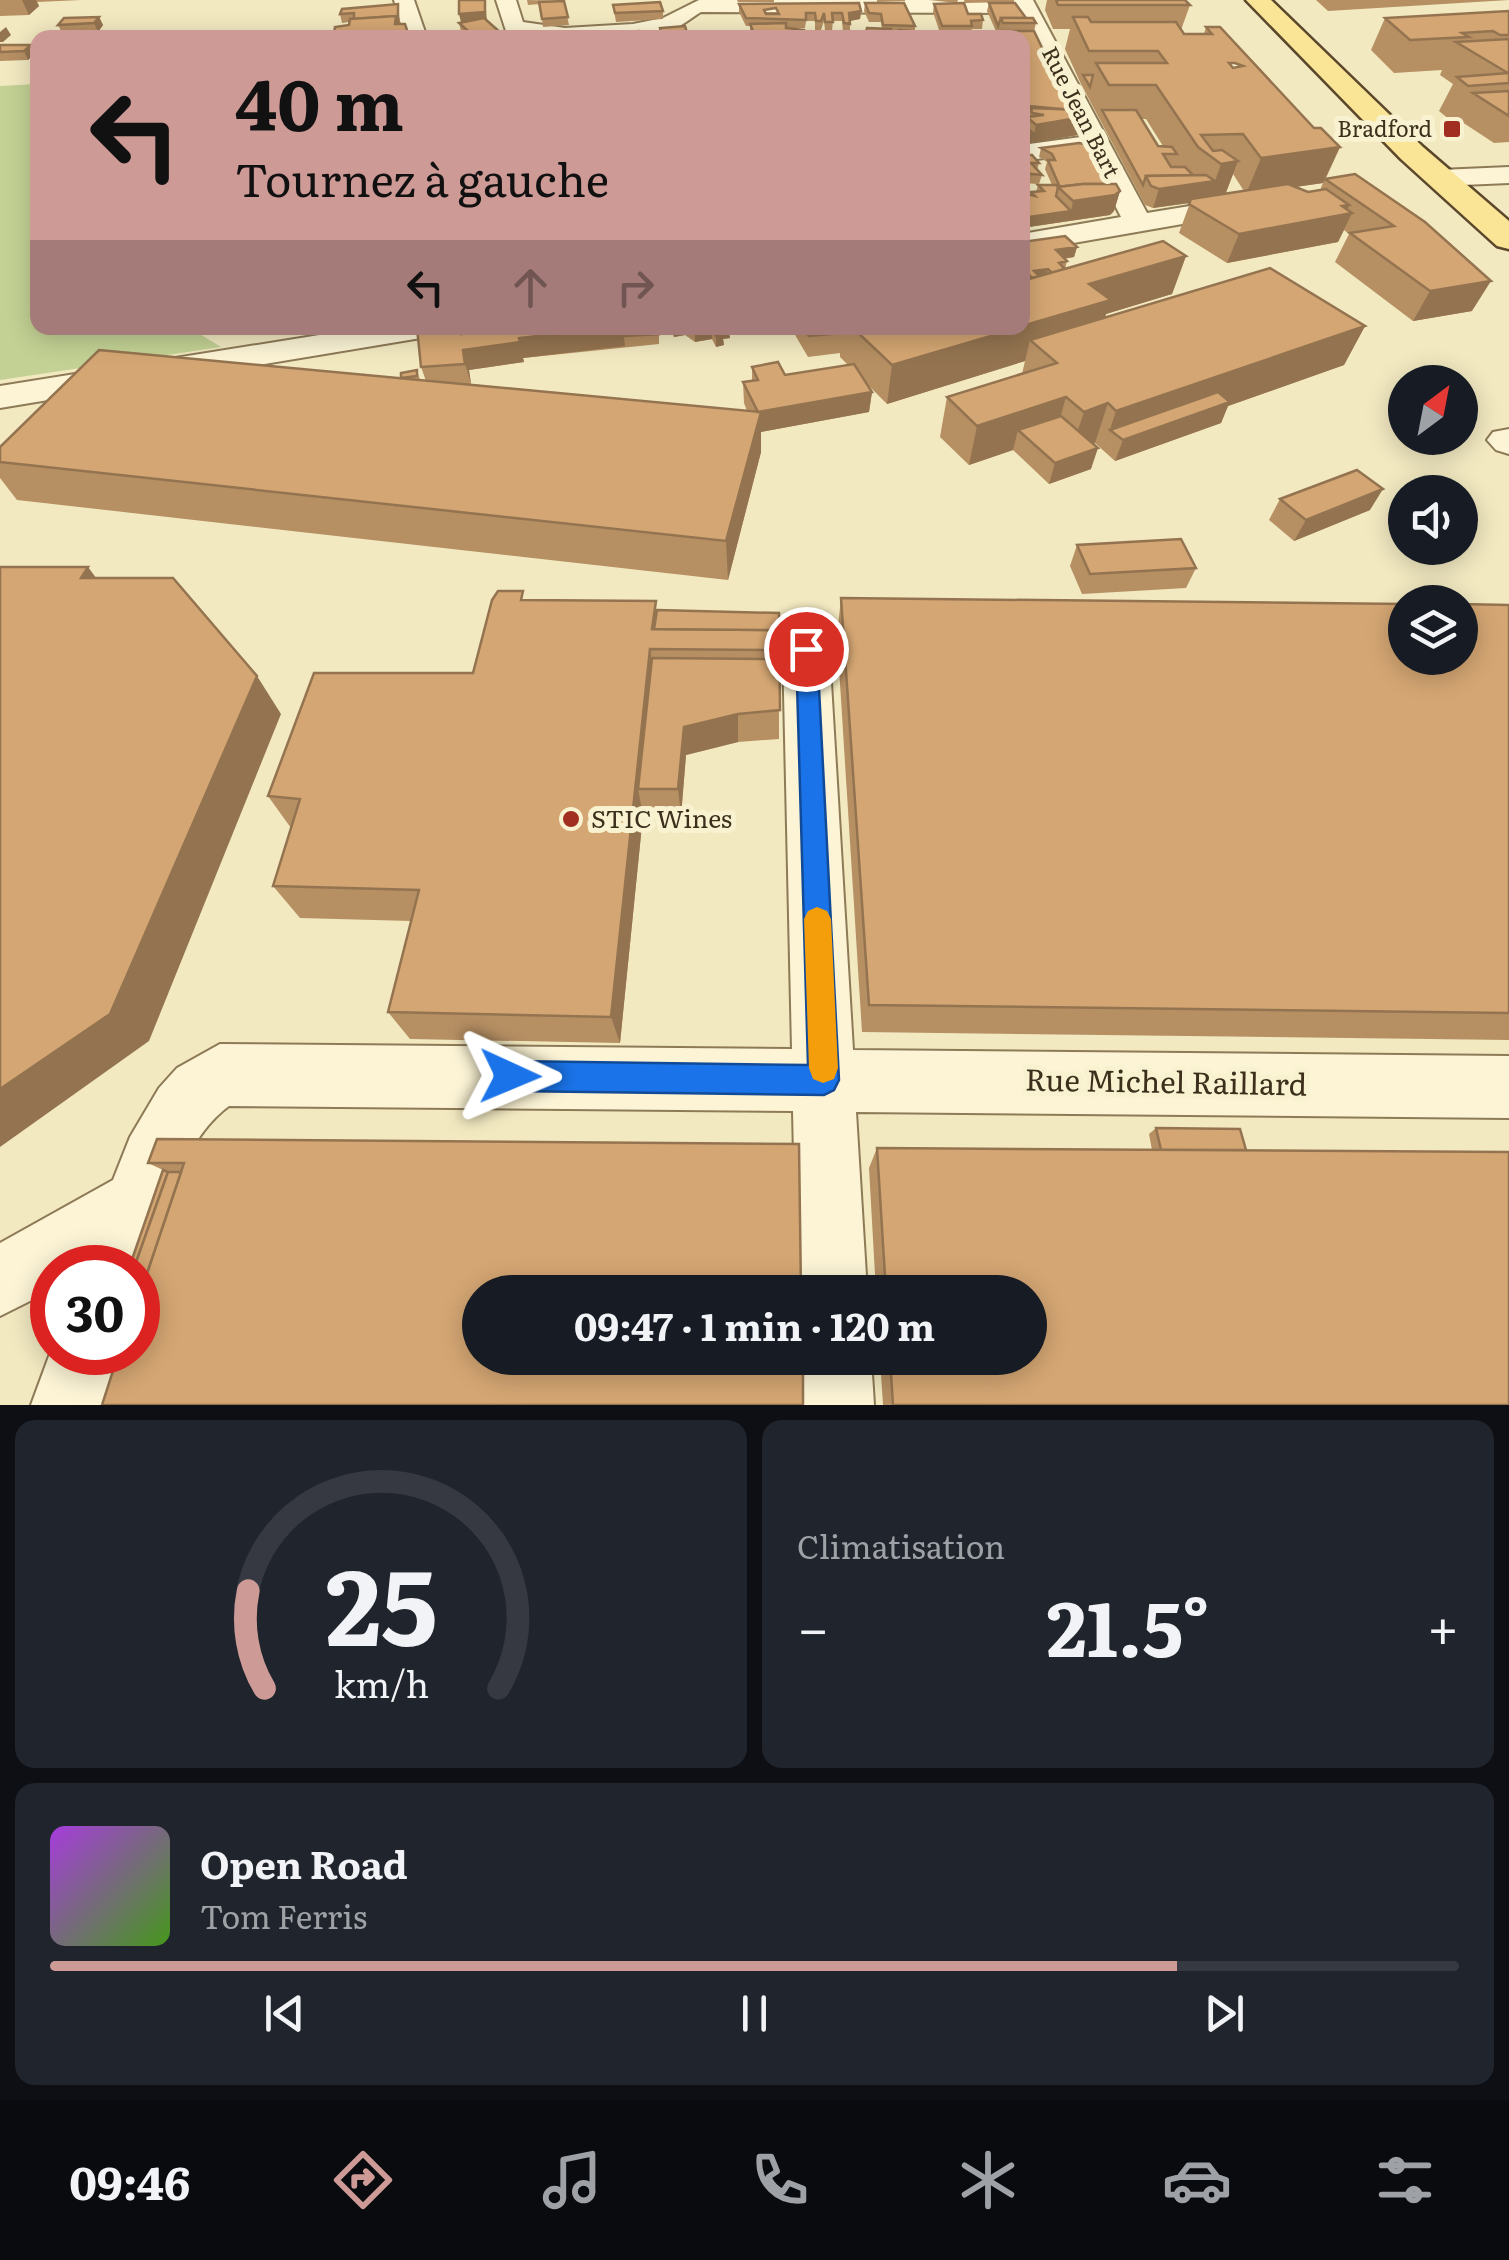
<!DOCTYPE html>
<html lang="fr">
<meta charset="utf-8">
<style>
body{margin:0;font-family:Literata,serif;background:#20242c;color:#f1f3f6;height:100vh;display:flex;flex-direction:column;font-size:38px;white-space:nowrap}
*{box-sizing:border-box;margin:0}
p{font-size:32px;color:#9ea1a6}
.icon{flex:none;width:55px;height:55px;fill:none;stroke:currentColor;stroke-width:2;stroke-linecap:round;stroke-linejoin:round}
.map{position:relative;height:1405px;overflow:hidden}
.details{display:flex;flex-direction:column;gap:15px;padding:15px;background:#0d0f14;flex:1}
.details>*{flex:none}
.banner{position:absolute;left:30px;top:30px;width:1000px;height:305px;border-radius:20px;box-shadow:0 5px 25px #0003;background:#cd9a96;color:#111;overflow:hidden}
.needle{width:65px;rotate:32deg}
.buttons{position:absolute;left:1388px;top:365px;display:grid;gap:20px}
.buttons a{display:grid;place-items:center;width:90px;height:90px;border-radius:50%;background:#171b24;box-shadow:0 5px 25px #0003;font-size:50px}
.speed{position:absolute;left:30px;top:1245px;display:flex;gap:20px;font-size:50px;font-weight:700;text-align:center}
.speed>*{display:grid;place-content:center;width:130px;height:130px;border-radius:50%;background:#171b24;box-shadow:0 5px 25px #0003;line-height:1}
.speed .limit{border:15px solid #d22;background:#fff;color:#111}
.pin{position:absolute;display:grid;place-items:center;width:85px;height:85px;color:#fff;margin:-42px;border:5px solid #fff;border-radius:50%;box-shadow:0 2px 10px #0007}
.me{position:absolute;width:110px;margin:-55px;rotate:91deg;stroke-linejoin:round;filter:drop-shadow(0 0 8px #0008)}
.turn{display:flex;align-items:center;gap:35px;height:210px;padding:0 40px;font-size:45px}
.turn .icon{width:130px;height:130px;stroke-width:2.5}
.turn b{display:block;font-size:70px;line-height:85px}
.lanes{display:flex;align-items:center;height:95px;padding:0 40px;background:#0003;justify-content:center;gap:50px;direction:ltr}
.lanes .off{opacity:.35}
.big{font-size:75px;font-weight:700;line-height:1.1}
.details .widget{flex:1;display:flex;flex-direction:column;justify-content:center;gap:15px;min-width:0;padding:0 35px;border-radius:20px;background:#20242c}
.details .dial{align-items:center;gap:0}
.dial svg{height:260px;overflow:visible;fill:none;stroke:#363941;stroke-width:7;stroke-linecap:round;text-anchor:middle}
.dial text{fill:#f1f3f6;stroke:none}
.song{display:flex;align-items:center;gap:30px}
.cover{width:120px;height:120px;border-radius:15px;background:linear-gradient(135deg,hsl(280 70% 55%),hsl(100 70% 35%))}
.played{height:10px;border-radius:5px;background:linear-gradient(90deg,#cd9a96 80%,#363941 80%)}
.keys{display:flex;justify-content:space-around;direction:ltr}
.heat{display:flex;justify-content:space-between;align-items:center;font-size:55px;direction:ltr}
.details .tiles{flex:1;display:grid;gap:15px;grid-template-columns:1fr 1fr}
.widget:last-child{grid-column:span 2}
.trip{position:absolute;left:462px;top:1275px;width:585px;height:100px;border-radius:50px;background:#171b24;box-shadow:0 5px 25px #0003;font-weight:700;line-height:100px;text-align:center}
.menu{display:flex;height:160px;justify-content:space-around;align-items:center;background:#090b0e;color:#9ea1a6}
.menu .icon{width:70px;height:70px}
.menu .selected{color:#cd9a96}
.menu b{font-size:45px;color:#f1f3f6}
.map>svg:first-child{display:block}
</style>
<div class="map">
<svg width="1509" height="1405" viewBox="0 0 1509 1405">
<rect width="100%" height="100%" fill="#f2e9c1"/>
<path fill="#c3d194" d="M37 84 38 328H190L221 347 0 380V86Z"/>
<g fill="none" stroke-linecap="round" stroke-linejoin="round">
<defs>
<g id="minor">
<path d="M394 0H414L427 38H405Z"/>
<path d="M496 0H516L523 22 565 28 633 24 663 18 699 0H1033L1147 213 1251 196 1261 198 1265 204 1261 210 1251 212 1022 252V234L1121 217 1088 152 1022 161V145L1081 137 1019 13 701 12C692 17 684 25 674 28 634 41 544 46 506 31Z"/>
<path d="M1509 167V183L1440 186 1426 178 1440 170Z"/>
<path d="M363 328H437L433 335 421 338 0 408V386Z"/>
<path d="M1509 429V454L1496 450 1487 440 1493 432Z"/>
<path d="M806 632 822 637 829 649 853 1050 1509 1056V1118L856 1112 867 1292H797L793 1111 229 1106C172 1148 167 1232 142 1293L138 1294V1268H52V1290L0 1316V1243L113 1180 130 1137 159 1088 177 1068 220 1044 792 1049 783 649 790 637Z"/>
<path d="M52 1348V1352H123L105 1405H31Z"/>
<path d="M799 1358H871L874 1405H800Z"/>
</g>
<path id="major" d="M1246 0H1271L1423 147 1509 221V249L1497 246 1401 159Z"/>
</defs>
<use href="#minor" stroke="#8d7a57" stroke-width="4"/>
<use href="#major" stroke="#5b472b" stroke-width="5"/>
<use href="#minor" fill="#fcf4d5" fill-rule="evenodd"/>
<use href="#major" fill="#f9e595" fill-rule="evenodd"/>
</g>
<g fill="#b68f63" fill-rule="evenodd">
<path d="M0 0H81L37 2 39 6 29 15 0 16Z"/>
<path d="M485 0 486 21 502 34 503 38H468L461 31 459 23 462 22Z"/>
<path d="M527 0 564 1 569 25 543 27 540 4 528 5Z"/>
<path d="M737 0H774V2H738Z"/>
<path d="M877 0H905V1L877 2Z"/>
<path d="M929 0H958L957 3Z"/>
<path d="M964 0H1014V2L965 3Z"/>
<path d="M1047 0H1185L1190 5 1181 30 1184 34H1204L1206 27 1314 128 1340 147 1326 178 1355 174 1472 311 1413 321 1335 262 1349 234 1344 230 1338 242 1227 263 1179 233 1190 203 1153 208 1145 205 1081 84 1065 49 1070 29H1053L1045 10ZM1229 63H1235L1243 66 1233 68ZM1141 119H1146L1163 146H1158ZM1233 174 1244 191 1225 194ZM1323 183 1320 190 1308 192 1296 187Z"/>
<path d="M1316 0H1509L1328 11Z"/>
<path d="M865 3 915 26V31L940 33 933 12 934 4 983 20 982 29H972L971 34H950L989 38H899V34H890L865 38 882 29 881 22H869L864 11Z"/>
<path d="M989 3 1036 23 1034 31 1078 135 1022 144 1027 116 1022 109V38H999L987 11Z"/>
<path d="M398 4 400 24H405L409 38H335L334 33 349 25V22L342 23 340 14Z"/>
<path d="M739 4 861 11 860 19 850 21V32H843L842 21H833L832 31 825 30 824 21 821 30H815V21H806L805 28H786L804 38H752L750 33V26H746L739 12ZM776 8 778 12H765L764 10Z"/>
<path d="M613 5 663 11V19L616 22Z"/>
<path d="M1509 11V142L1494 143 1459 120H1450L1439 111 1453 84 1440 75 1442 70 1394 73 1371 50 1385 18Z"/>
<path d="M99 17 103 25 98 32 62 33 58 25Z"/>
<path d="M0 45 35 53 28 60 0 61Z"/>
<path d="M1041 148 1109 184 1120 191 1114 211 1110 215 1022 228 1031 192H1036L1038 185H1052L1045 169 1047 162 1039 157Z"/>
<path d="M1022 155 1039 163 1037 170 1042 175 1039 184 1022 183Z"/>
<path d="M1022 242 1077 247 1074 257 1064 259 1067 261 1065 269 1186 256 1172 294 1106 314 1105 318 1365 326 1344 365 1228 406 1221 423 1115 461 1095 443 1093 444 1091 469 1049 484 1013 450 969 465 940 437 947 397 1022 374 1025 361 887 404 867 384 872 392 869 412 761 432V452L728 580 17 500 0 478V447L401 378 417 370 420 380 426 381 421 367 463 334H659V344L523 358 524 362 469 370 471 384 747 411 744 403 743 382 752 381V367L785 375 848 365 840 357V353L808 357 791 328 785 330 784 328H1022Z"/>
<path d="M670 328H735V332L729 333 730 338 723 339 724 345 716 347 712 339 695 342 685 335 674 337Z"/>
<path d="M1280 499 1370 510 1294 541 1269 520Z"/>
<path d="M1077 545 1196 568 1186 588 1082 594 1070 566Z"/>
<path d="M841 598 1509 605V1040L862 1032 837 636Z"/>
<path d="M525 600 657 610 779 613V739L738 742 686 755 681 816 643 815 620 1043 410 1039 388 1012 411 921 300 918 273 886 291 828 268 796 473 673Z"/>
<path d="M1156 1128 1246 1150 1509 1405H883L880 1358H1030V1292H876L869 1168 877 1148 1152 1150 1149 1134Z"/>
<path d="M157 1139 803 1405 138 1352 163 1170 148 1163Z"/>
</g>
<g fill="#947450">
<path d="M22 0H36L39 6 29 15Z"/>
<path d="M485 0 487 21 461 22 459 14Z"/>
<path d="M861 11 860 19 849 21V13Z"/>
<path d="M99 17 103 25 98 32 94 23Z"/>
<path d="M6 27 11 35 3 42H0V32Z"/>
<path d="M31 45 35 53 28 60 24 51Z"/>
<path d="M1083 117 1078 135 1032 143 1036 125Z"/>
<path d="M1034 134 1032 143 1022 144V135Z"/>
<path d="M1340 147 1323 183 1246 194 1261 158Z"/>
<path d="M1238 161 1224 198 1153 208 1159 189 1215 181 1221 164Z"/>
<path d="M1120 191 1114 211 1110 215 1022 228V218L1071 211 1073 201Z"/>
<path d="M1349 205 1345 215 1352 213 1338 242 1227 263 1239 234Z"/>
<path d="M1077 247 1074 257 1053 260 1056 250Z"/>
<path d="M1186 256 1172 294 1106 314 1099 338 1030 340 1025 361 887 404 892 365 1018 328H1022L1089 284Z"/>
<path d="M1048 269 1046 279 1040 280 1034 271Z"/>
<path d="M1491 281 1472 311 1413 321 1430 291Z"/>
<path d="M1365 326 1344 365 1228 406 1221 423 1115 461 1123 440 1110 430 1103 451 1116 411Z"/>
<path d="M460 328H461L464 337 519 338 623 328 625 346 523 358 524 362 469 370 471 384 465 364Z"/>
<path d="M673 328H685V335L674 337Z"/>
<path d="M727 328H735V332L729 333 730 338 723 339 724 345 716 347V336L720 330Z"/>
<path d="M760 328H774L760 333Z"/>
<path d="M712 329V339L695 342V332Z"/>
<path d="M872 392 869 412 761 432V452L728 580 726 541 758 412Z"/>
<path d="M1066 397 1055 436 1018 430 1013 450 969 465 977 426Z"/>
<path d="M1108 403 1095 443 1071 451 1084 412Z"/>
<path d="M1098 448 1091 469 1049 484 1055 463Z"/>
<path d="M1383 489 1370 510 1294 541 1306 520Z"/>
<path d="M88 567 117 606 81 578Z"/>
<path d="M650 649 655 687 638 789 643 815 620 1043 611 1017Z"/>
<path d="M257 676 281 714 149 1041 0 1147V1089Z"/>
<path d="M738 714V742L686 755 681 816 678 789 684 727Z"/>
</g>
<g fill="#d4a673" stroke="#947450" stroke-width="2.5" fill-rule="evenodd">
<path d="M459 0H485V12L459 14Z"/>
<path d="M1056 0H1185L1190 5H1058Z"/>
<path d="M564 1 568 17 542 19 539 2Z"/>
<path d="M660 2 663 11 615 13 613 5Z"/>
<path d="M859 3 861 11 849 13 850 24 844 23 842 13H832L833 22H825L824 13 821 21H816L815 13H806V20L746 18 739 4ZM776 8 779 14H766L764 10Z"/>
<path d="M865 3H904L915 26 883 25 881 14 869 13Z"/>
<path d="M964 3 968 14H981L983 20 971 21 972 26H942L934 4Z"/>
<path d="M989 3H1015L1026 18H1001L998 26Z"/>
<path d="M398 4V24L396 16 354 19V13L340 14 342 9Z"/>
<path d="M1509 11V35H1500L1493 31 1462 33 1469 37 1410 40 1385 18Z"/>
<path d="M396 16 395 24H405L408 33 350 37 334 33 335 27 349 25 350 19Z"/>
<path d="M99 17 94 23 58 25 64 18Z"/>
<path d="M1073 17H1088L1091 22H1176L1184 34H1212L1206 27H1220L1314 128H1321L1340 147 1261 158 1243 134 1201 135 1213 151 1222 150 1238 161 1221 164 1198 147 1156 85H1109L1096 63H1167L1158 51H1089ZM1229 63H1235L1243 66 1233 68Z"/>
<path d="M484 18 502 34 476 38 459 23Z"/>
<path d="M1001 18H1033L1036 23H1003Z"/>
<path d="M786 23V28L804 30 803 38H756L750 24Z"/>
<path d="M685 26 688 36 663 38 660 28Z"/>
<path d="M867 28 891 29 890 35H897V38H865Z"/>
<path d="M899 30 989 38H926L925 36 899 35Z"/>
<path d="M639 31 641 38H590L589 34Z"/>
<path d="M1000 31H1034L1072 110 1028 106 1023 97 1022 38H1002Z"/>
<path d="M1509 39V83L1468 86 1457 77 1508 73 1456 42Z"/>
<path d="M0 45H31L24 51 0 52Z"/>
<path d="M1083 75H1093L1090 87Z"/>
<path d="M1509 91V116L1473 93Z"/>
<path d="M1031 108 1079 110 1083 117 1036 125 1027 117 1044 115 1032 113Z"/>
<path d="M1102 110H1136L1158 146 1172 147 1177 154H1163L1171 167H1185L1193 175 1146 176 1143 185Z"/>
<path d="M1022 126H1025L1034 134 1022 135Z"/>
<path d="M1079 143 1090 145 1109 184H1083L1058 187 1056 196 1071 211 1022 218V195L1027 194 1035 196 1031 192 1044 191 1038 185H1059L1048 160H1055L1052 154 1041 148Z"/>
<path d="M1022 155H1032L1039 163H1031L1042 175 1022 173Z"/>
<path d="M1355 174 1425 222 1491 281 1430 291 1350 233 1394 226 1325 179Z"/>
<path d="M1206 175 1215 181 1159 189 1151 186 1146 176Z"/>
<path d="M1083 184H1116L1120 191 1115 195 1073 201 1058 187Z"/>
<path d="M1288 184 1308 192 1326 189 1349 205 1342 206 1352 213 1239 234 1189 204 1191 199Z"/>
<path d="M1065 236 1077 247 1056 250 1067 261 1059 263 1065 269 1052 273 1048 269 1034 271 1039 276 1032 278 1027 272 1022 273V242Z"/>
<path d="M1163 241 1186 256 1089 284 1111 300 1022 326V281Z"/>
<path d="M1270 268 1365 326 1116 411 1108 403 1084 412 1066 397 977 426 947 397 1057 363 1030 340Z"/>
<path d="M417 328H460L461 334 478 332 477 328H611L519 338 520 342 463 350 465 364 421 367Z"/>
<path d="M623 328H656L659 334 624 336Z"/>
<path d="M689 328H729L720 330 723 335 716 336 712 329 695 332Z"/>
<path d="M804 328H842V333L809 336Z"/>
<path d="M853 328H1018L892 365Z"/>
<path d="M99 350 761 412 726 541 0 462V447Z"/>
<path d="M778 362 785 375 854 364 872 392 758 412 743 382 758 380 752 367Z"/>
<path d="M417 370V376L401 378V373Z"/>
<path d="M1218 392 1230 402 1123 440 1110 430Z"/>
<path d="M1061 416 1098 448 1055 463 1018 430Z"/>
<path d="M1357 470 1383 489 1306 520 1280 499Z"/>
<path d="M1181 539 1196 568 1090 574 1077 545Z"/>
<path d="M0 567H88L81 578H173L257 676 110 1014 0 1089Z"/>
<path d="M498 591H523L521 600 656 601 652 629 772 630 771 650 650 649 611 1017 388 1012 419 890 273 886 300 799 268 796 314 673H473L492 600Z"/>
<path d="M841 598 1405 604V658H1460V604L1509 605V1013L869 1005Z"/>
<path d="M657 610 779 613 780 710 738 714 684 727 678 789H638L652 658 771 659 772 630 654 629Z"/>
<path d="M1156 1128 1240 1129 1246 1150H1161Z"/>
<path d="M157 1139 799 1144 801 1292H480V1358H803V1405H102L119 1352H138V1300L184 1163H148Z"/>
<path d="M877 1148 1509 1152V1405H893L890 1358H1030V1292H886Z"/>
<path d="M163 1170 168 1172 134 1268H129Z"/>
<path d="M168 1172H181L138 1300V1268H134Z"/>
</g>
<path fill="#1a73e8" stroke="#114b97" stroke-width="2.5" d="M806 641 817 649 839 1080 834 1090 824 1095 510 1091 500 1086 496 1076 500 1066 510 1061 808 1065 796 649Z"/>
<path fill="#f59e0b" d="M817 907 827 911 831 919 838 1068 834 1079 823 1083 813 1079 809 1068 804 919 808 911Z"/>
<g fill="#a22e21" stroke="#f9f2d1" stroke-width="4">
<rect x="1442" y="119" width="20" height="20" rx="5"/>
<circle cx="571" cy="819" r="10"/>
</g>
<g text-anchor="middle" stroke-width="10" stroke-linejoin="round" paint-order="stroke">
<g font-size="22" fill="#3c2f1c" stroke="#f9f2d1">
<text transform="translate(1081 112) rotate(63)" y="8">Rue Jean Bart</text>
</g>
<g font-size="22" fill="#3c2f1c" stroke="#f9f2d1" text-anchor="end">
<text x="1432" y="137">Bradford</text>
</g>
<g font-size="25" fill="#3c2f1c" stroke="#f9f2d1" text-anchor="start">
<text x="591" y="828">STIC Wines</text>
</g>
<g font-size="30" fill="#3c2f1c" stroke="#f9f2d1">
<text transform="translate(1166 1083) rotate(1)" y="10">Rue Michel Raillard</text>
</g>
</g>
</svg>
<div class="buttons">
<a><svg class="needle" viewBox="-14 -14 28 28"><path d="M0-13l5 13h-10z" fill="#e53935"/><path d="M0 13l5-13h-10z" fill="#9ea1a6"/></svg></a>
<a><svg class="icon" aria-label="sound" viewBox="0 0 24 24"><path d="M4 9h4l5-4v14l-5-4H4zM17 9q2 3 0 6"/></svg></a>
<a><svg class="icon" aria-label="layers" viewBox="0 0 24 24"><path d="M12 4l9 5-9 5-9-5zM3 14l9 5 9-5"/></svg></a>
</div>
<div class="speed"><div class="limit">30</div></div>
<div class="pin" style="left:806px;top:649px;background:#d93025"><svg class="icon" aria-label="arrive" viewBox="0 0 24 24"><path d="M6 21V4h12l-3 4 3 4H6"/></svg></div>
<svg class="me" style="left:510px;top:1076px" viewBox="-20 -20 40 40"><path d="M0-17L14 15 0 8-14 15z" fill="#1a73e8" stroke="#fff" stroke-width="4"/></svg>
<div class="trip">09:47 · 1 min · 120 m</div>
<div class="banner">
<div class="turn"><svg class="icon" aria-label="left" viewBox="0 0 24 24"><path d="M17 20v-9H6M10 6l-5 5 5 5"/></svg><div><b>40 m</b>Tournez à gauche</div></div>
<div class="lanes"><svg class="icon" aria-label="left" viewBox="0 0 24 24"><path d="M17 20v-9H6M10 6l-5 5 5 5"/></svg><svg class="icon off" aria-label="ahead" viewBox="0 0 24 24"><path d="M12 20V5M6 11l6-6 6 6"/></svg><svg class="icon off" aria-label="right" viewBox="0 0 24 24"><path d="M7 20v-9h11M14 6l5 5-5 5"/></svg></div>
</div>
</div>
<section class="details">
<div class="tiles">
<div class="widget dial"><svg viewBox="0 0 100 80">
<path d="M14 69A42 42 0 1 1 86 69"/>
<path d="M14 69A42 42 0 0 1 9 39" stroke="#cd9a96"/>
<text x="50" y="56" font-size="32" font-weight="700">25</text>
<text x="50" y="72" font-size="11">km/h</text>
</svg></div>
<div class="widget"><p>Climatisation</p>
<div class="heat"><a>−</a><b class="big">21.5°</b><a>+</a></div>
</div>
<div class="widget">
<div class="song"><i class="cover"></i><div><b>Open Road</b><p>Tom Ferris</p></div></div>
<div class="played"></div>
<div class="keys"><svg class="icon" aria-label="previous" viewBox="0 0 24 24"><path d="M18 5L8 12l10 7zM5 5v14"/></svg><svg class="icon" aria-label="pause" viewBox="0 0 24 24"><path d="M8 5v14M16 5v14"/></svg><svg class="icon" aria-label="next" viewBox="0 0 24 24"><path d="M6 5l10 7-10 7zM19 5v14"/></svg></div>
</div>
</div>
</section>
<nav class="menu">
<b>09:46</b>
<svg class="icon selected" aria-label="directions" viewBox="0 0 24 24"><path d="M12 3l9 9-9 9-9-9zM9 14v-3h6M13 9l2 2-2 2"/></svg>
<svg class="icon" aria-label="music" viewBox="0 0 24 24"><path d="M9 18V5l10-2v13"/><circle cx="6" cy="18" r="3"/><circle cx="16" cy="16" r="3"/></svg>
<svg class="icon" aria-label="phone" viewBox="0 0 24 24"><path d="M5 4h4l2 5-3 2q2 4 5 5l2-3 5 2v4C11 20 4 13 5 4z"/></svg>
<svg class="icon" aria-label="climate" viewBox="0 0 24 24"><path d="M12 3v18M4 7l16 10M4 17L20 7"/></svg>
<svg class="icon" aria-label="car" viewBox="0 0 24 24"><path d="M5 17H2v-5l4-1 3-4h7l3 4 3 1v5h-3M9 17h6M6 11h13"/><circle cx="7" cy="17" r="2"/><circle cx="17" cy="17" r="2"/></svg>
<svg class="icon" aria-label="filters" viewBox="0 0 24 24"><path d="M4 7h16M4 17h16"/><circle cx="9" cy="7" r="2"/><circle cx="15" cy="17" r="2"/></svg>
</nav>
